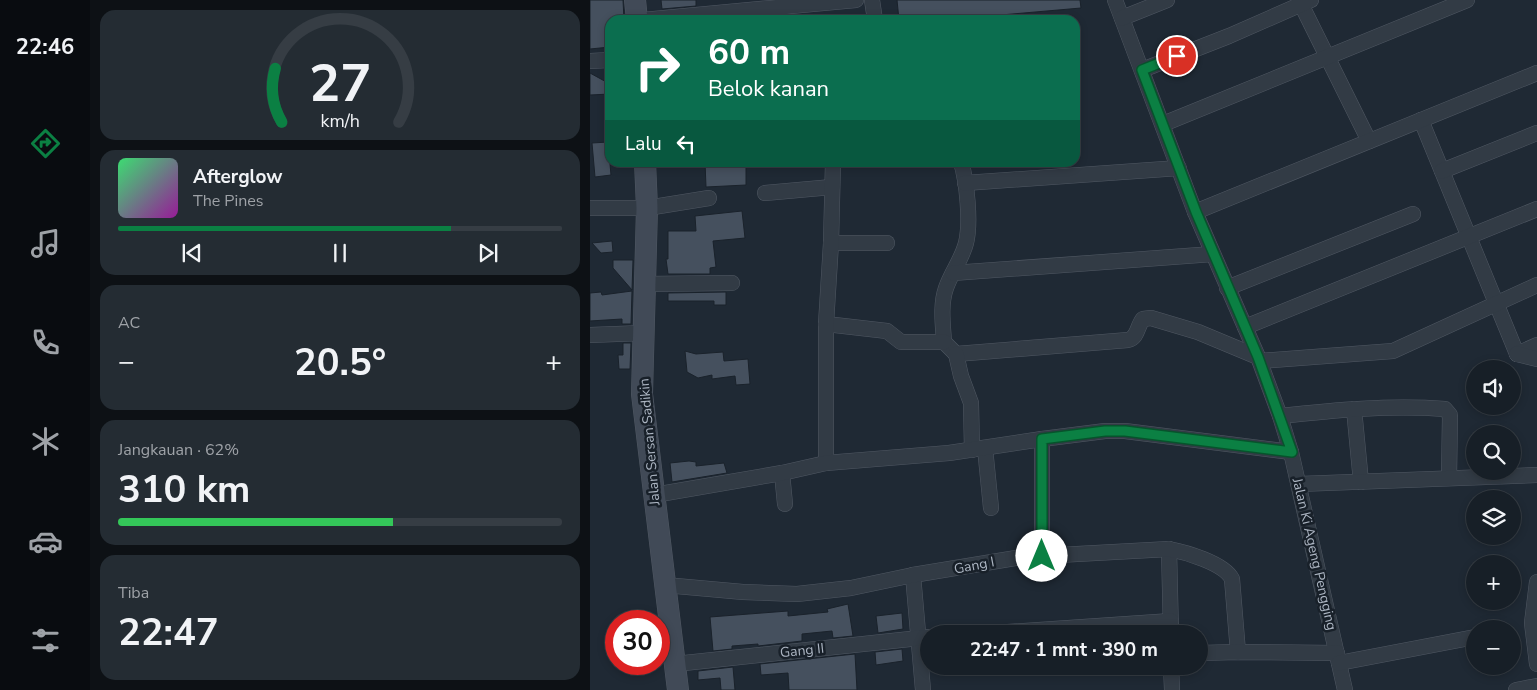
<!DOCTYPE html>
<html lang="id">
<meta charset="utf-8">
<style>
body{margin:0;font-family:"Nunito Sans",sans-serif;background:#242c33;color:#f1f3f6;height:100vh;display:flex;flex-direction:column;font-size:19px;white-space:nowrap}
*{box-sizing:border-box;margin:0}
p{font-size:16px;color:#9ea2a7}
.icon{flex:none;width:28px;height:28px;fill:none;stroke:currentColor;stroke-width:2;stroke-linecap:round;stroke-linejoin:round}
.map{position:relative;flex:1;overflow:hidden}
.side{display:flex;flex-direction:column;gap:10px;padding:10px;background:#0d1115;width:500px}
.side>*{flex:none}
.top-card{position:absolute;left:15px;top:15px;width:475px;height:152px;border-radius:15px;box-shadow:0 2px 8px #0003,0 0 0 1px #363d44;background:#0b6e4f;color:#fff;overflow:hidden}
.tools{position:absolute;left:876px;top:360px;display:grid;gap:10px}
.tools a{display:grid;place-items:center;width:55px;height:55px;border-radius:50%;background:#171f27;box-shadow:0 2px 8px #0003,0 0 0 1px #363d44;font-size:25px}
.speed{position:absolute;left:15px;top:610px;display:flex;gap:10px;font-size:25px;font-weight:700;text-align:center}
.speed>*{display:grid;place-content:center;width:65px;height:65px;border-radius:50%;background:#171f27;box-shadow:0 2px 8px #0003,0 0 0 1px #363d44;line-height:1}
.speed .limit{border:8px solid #d22;background:#fff;color:#111}
.pin{position:absolute;display:grid;place-items:center;width:42px;height:42px;color:#fff;margin:-21px;border:2px solid #fff;border-radius:50%;box-shadow:0 1px 5px #0007}
.me{position:absolute;width:55px;margin:-28px;rotate:0deg;stroke-linejoin:round;filter:drop-shadow(0 0 4px #0008)}
.turn{display:flex;align-items:center;gap:18px;height:105px;padding:0 20px;font-size:22px}
.turn .icon{width:65px;height:65px;stroke-width:2.5}
.turn b{display:block;font-size:35px;line-height:42px}
.then{display:flex;align-items:center;height:48px;padding:0 20px;background:#0003;gap:10px;font-size:19px}
.big{font-size:38px;font-weight:700;line-height:1.1}
.side .card{flex:1;display:flex;flex-direction:column;justify-content:center;gap:8px;min-width:0;padding:0 18px;border-radius:15px;background:#242c33}
.side .dial{align-items:center;gap:0}
.dial svg{height:130px;overflow:visible;fill:none;stroke:#363d44;stroke-width:7;stroke-linecap:round;text-anchor:middle}
.dial text{fill:#f1f3f6;stroke:none}
.song{display:flex;align-items:center;gap:15px}
.cover{width:60px;height:60px;border-radius:8px;background:linear-gradient(135deg,hsl(140 70% 55%),hsl(300 70% 35%))}
.played{height:5px;border-radius:2px;background:linear-gradient(90deg,#0b8043 75%,#363d44 75%)}
.keys{display:flex;justify-content:space-around;direction:ltr}
.heat{display:flex;justify-content:space-between;align-items:center;font-size:28px;direction:ltr}
.charge{height:8px;border-radius:4px;background:linear-gradient(90deg,#34c759 62%,#363d44 0)}
.trip{position:absolute;left:330px;top:625px;width:288px;height:50px;border-radius:25px;background:#171f27;box-shadow:0 2px 8px #0003,0 0 0 1px #363d44;font-weight:700;line-height:50px;text-align:center}
main{display:flex;flex:1;min-height:0}
.menu{display:flex;flex-direction:column;width:90px;justify-content:space-around;align-items:center;background:#090c10;color:#9ea2a7}
.menu .icon{width:35px;height:35px}
.menu .current{color:#0b8043}
.menu b{font-size:22px;color:#f1f3f6}
.map>svg:first-child{display:block}
</style>
<main>
<nav class="menu">
<b>22:46</b>
<svg class="icon current" aria-label="directions" viewBox="0 0 24 24"><path d="M12 3l9 9-9 9-9-9zM9 14v-3h6M13 9l2 2-2 2"/></svg>
<svg class="icon" aria-label="music" viewBox="0 0 24 24"><path d="M9 18V5l10-2v13"/><circle cx="6" cy="18" r="3"/><circle cx="16" cy="16" r="3"/></svg>
<svg class="icon" aria-label="phone" viewBox="0 0 24 24"><path d="M5 4h4l2 5-3 2q2 4 5 5l2-3 5 2v4C11 20 4 13 5 4z"/></svg>
<svg class="icon" aria-label="climate" viewBox="0 0 24 24"><path d="M12 3v18M4 7l16 10M4 17L20 7"/></svg>
<svg class="icon" aria-label="car" viewBox="0 0 24 24"><path d="M5 17H2v-5l4-1 3-4h7l3 4 3 1v5h-3M9 17h6M6 11h13"/><circle cx="7" cy="17" r="2"/><circle cx="17" cy="17" r="2"/></svg>
<svg class="icon" aria-label="filters" viewBox="0 0 24 24"><path d="M4 7h16M4 17h16"/><circle cx="9" cy="7" r="2"/><circle cx="15" cy="17" r="2"/></svg>
</nav>
<section class="side">
<div class="card dial"><svg viewBox="0 0 100 80">
<path d="M14 69A42 42 0 1 1 86 69"/>
<path d="M14 69A42 42 0 0 1 10 36" stroke="#0b8043"/>
<text x="50" y="56" font-size="32" font-weight="700">27</text>
<text x="50" y="72" font-size="11">km/h</text>
</svg></div>
<div class="card">
<div class="song"><i class="cover"></i><div><b>Afterglow</b><p>The Pines</p></div></div>
<div class="played"></div>
<div class="keys"><svg class="icon" aria-label="previous" viewBox="0 0 24 24"><path d="M18 5L8 12l10 7zM5 5v14"/></svg><svg class="icon" aria-label="pause" viewBox="0 0 24 24"><path d="M8 5v14M16 5v14"/></svg><svg class="icon" aria-label="next" viewBox="0 0 24 24"><path d="M6 5l10 7-10 7zM19 5v14"/></svg></div>
</div>
<div class="card"><p>AC</p>
<div class="heat"><a>−</a><b class="big">20.5°</b><a>+</a></div>
</div>
<div class="card"><p>Jangkauan · 62%</p><b class="big">310 km</b><div class="charge"></div></div>
<div class="card"><p>Tiba</p><b class="big">22:47</b></div>
</section>
<div class="map">
<svg width="947" height="690" viewBox="0 0 947 690">
<rect width="100%" height="100%" fill="#1f2934"/>
<g fill="#45505e" stroke="#1a222b">
<path d="M0 0H33L34 20H20V47L0 49Z"/>
<path d="M71 0H106V6L72 9Z"/>
<path d="M307 0H490L491 8 354 20H309Z"/>
<path d="M210 15 211 20H172V18Z"/>
<path d="M0 73 20 84V94L0 95Z"/>
<path d="M18 142 21 175 5 177 2 143Z"/>
<path d="M115 162H156V185L116 187Z"/>
<path d="M152 211 155 238 123 241 126 267 120 268V274H78L76 259H78V231H106L105 216Z"/>
<path d="M22 241 23 252 11 253 2 243Z"/>
<path d="M23 260H43L42 290 23 268Z"/>
<path d="M42 291 41 324H32V319L0 321V293L11 292 12 295Z"/>
<path d="M136 292V305H124V301H78V293Z"/>
<path d="M33 343H41L40 369H29L28 355H33Z"/>
<path d="M95 351 106 354 133 352 134 361 158 359 160 384 146 385 145 376 122 379V375L108 378 97 372Z"/>
<path d="M99 461 106 462V466L134 463 137 473 82 482 80 463Z"/>
<path d="M258 604 263 636 243 638 242 631 212 634V641L168 646V644L142 646V649L123 651 120 617 198 611V616L238 612 237 609Z"/>
<path d="M312 613 313 629 288 633 286 616Z"/>
<path d="M312 649 313 661 286 665 285 652Z"/>
<path d="M265 654 267 690H199L198 673 171 675 170 664Z"/>
<path d="M143 667 145 690H131L130 678 108 680V671Z"/>
</g>
<g fill="none" stroke-linecap="round" stroke-linejoin="round">
<defs>
<g id="street">
<path d="M282 0 285 20"/>
<path d="M525 0 605 212 668 357 690 416 701 452 755 690"/>
<path d="M709 0 779 141"/>
<path d="M532 18 577 0"/>
<path d="M53 20 266 0"/>
<path d="M0 61 20 60"/>
<path d="M552 70 639 36 721 0"/>
<path d="M831 120 927 354"/>
<path d="M573 124 877 0"/>
<path d="M371 162C377 182 381 223 376 243 372 259 361 273 356 288 350 305 353 325 354 342L366 354 538 340C548 338 547 326 553 319L561 318 608 332 668 357"/>
<path d="M852 171 947 133"/>
<path d="M375 183 589 168"/>
<path d="M175 193 242 187"/>
<path d="M0 208H57L119 198"/>
<path d="M605 212 947 73"/>
<path d="M241 243H297"/>
<path d="M363 273 623 254"/>
<path d="M55 284 142 283"/>
<path d="M637 288 823 214"/>
<path d="M236 324 297 331 311 342H354"/>
<path d="M655 327 947 209"/>
<path d="M0 335 53 333"/>
<path d="M366 354 371 376 381 403 382 450"/>
<path d="M927 354 947 345"/>
<path d="M927 354 947 359"/>
<path d="M670 361 803 351 947 285"/>
<path d="M764 409 771 482"/>
<path d="M690 416C745 410 800 405 855 409L860 415 859 478"/>
<path d="M452 439V556"/>
<path d="M395 448 401 508"/>
<path d="M236 463V324L241 243 243 162"/>
<path d="M192 473 195 504"/>
<path d="M709 484 947 475"/>
<path d="M64 495 192 473 236 463 359 453 452 439 515 431H535L701 452"/>
<path d="M579 549 581 634"/>
<path d="M323 575 333 690"/>
<path d="M947 582 942 623 947 664"/>
<path d="M75 585 153 592 207 594 261 588 323 575 432 557 579 549C595 552 634 563 642 579L648 652"/>
<path d="M388 634 581 621"/>
<path d="M609 653 648 652 747 653"/>
<path d="M749 663 885 637"/>
<path d="M85 664 339 637"/>
<path d="M581 666 582 690"/>
<path d="M926 690 947 686"/>
</g>
<g id="secondary">
<path d="M45 0 47 20"/>
<path d="M55 162 57 208 52 394 88 690"/>
</g>
</defs>
<use href="#street" stroke="#505863" stroke-width="16"/>
<use href="#secondary" stroke="#505863" stroke-width="22"/>
<use href="#street" stroke="#323b45" stroke-width="15"/>
<use href="#secondary" stroke="#414a57" stroke-width="21"/>
</g>
<g fill="none" stroke-linecap="round" stroke-linejoin="round">
<defs>
<path id="route" d="M452 556V439L515 431H535L702 452 668 357 606 212 552 70 587 56"/>
</defs>
<use href="#route" stroke="#07532c" stroke-width="12"/>
<use href="#route" stroke="#0b8043" stroke-width="9"/>
</g>
<g text-anchor="middle" stroke-width="5" stroke-linejoin="round" paint-order="stroke">
<g font-size="14" fill="#acb5c2" stroke="#182029">
<text transform="translate(59 442) rotate(-95)" y="5">Jalan Sersan Sadikin</text>
<text transform="translate(725 554) rotate(77)" y="5">Jalan Ki Ageng Pengging</text>
<text transform="translate(384 565) rotate(-11)" y="5">Gang I</text>
<text transform="translate(212 650) rotate(-6)" y="5">Gang II</text>
</g>
</g>
</svg>
<div class="tools">
<a><svg class="icon" aria-label="sound" viewBox="0 0 24 24"><path d="M4 9h4l5-4v14l-5-4H4zM17 9q2 3 0 6"/></svg></a>
<a><svg class="icon" aria-label="search" viewBox="0 0 24 24"><circle cx="10" cy="10" r="6"/><path d="M15 15l6 6"/></svg></a>
<a><svg class="icon" aria-label="layers" viewBox="0 0 24 24"><path d="M12 4l9 5-9 5-9-5zM3 14l9 5 9-5"/></svg></a>
<a>+</a>
<a>−</a>
</div>
<div class="speed"><div class="limit">30</div></div>
<div class="pin" style="left:587px;top:56px;background:#d93025"><svg class="icon" aria-label="arrive" viewBox="0 0 24 24"><path d="M6 21V4h12l-3 4 3 4H6"/></svg></div>
<svg class="me" style="left:452px;top:556px" viewBox="-20 -20 40 40"><circle r="19" fill="#fff"/><path d="M0-13L10 11 0 6-10 11z" fill="#0b8043"/></svg>
<div class="trip">22:47 · 1 mnt · 390 m</div>
<div class="top-card">
<div class="turn"><svg class="icon" aria-label="right" viewBox="0 0 24 24"><path d="M7 20v-9h11M14 6l5 5-5 5"/></svg><div><b>60 m</b>Belok kanan</div></div>
<div class="then">Lalu<svg class="icon" aria-label="left" viewBox="0 0 24 24"><path d="M17 20v-9H6M10 6l-5 5 5 5"/></svg></div>
</div>
</div>
</main>
